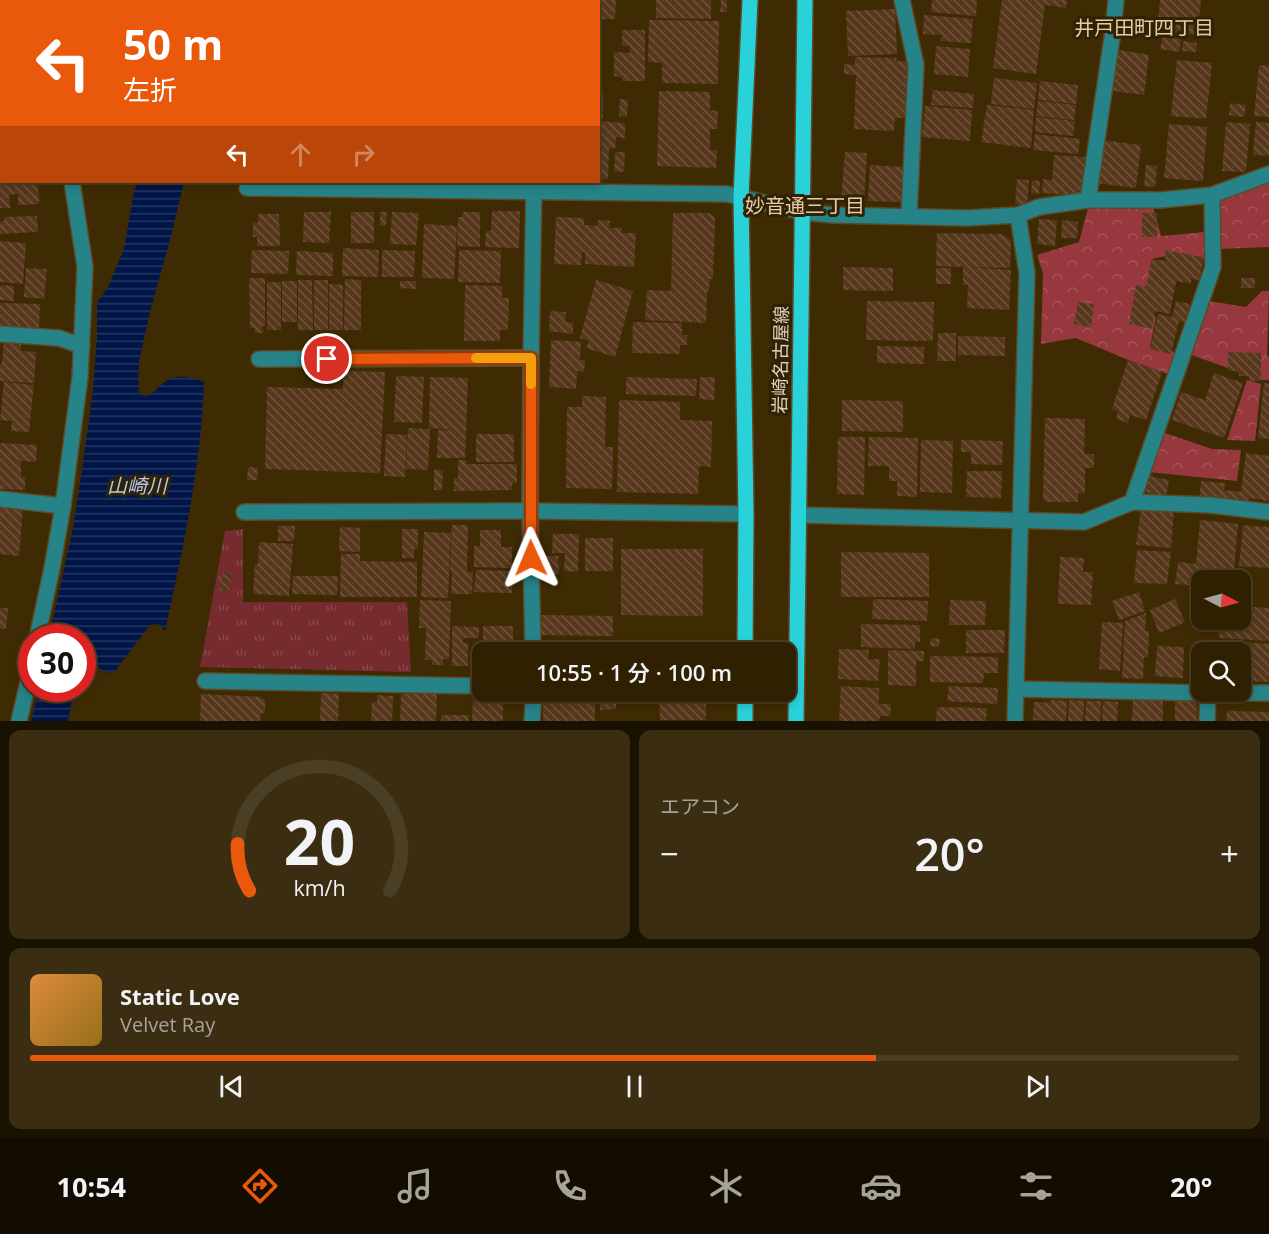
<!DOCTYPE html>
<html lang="ja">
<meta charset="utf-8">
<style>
body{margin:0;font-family:"Open Sans","Noto Sans JP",sans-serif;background:#3b2d11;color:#f1f3f6;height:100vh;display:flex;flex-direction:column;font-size:22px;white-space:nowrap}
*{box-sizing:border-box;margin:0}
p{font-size:20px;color:#a7a399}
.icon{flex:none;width:33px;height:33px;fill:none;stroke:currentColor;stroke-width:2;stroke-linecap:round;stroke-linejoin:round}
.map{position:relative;height:721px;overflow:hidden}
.sheet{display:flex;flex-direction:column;gap:9px;padding:9px;background:#1a1201;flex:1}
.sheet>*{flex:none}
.banner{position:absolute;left:0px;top:0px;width:600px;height:183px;box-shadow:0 3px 9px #0003,0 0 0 2px #4a3e24;background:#ea580c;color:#fff;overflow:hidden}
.needle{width:39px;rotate:96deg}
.tools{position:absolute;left:1191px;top:570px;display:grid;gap:12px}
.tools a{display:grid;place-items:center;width:60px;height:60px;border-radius:12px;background:#2f2002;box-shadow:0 3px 9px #0003,0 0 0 2px #4a3e24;font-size:30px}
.speed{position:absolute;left:18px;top:624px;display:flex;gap:12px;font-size:30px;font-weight:700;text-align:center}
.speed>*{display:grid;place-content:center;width:78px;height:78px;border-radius:50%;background:#2f2002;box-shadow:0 3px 9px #0003,0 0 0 2px #4a3e24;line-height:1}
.speed .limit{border:9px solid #d22;background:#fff;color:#111}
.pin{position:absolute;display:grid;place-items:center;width:51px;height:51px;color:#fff;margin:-26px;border:3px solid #fff;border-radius:50%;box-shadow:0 2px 6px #0007}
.me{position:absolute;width:66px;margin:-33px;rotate:359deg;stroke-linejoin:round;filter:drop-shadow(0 0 4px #0008)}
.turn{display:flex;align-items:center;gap:21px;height:126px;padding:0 24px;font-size:27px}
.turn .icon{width:78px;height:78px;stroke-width:2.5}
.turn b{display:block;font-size:42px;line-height:51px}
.lanes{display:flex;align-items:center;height:57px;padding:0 24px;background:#0003;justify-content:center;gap:30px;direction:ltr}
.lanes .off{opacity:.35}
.big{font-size:45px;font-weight:600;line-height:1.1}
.sheet .card{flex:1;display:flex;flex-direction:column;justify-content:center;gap:9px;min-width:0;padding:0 21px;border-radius:12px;background:#3b2d11}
.sheet .dial{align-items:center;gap:0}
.dial svg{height:156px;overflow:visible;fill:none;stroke:#4a3e24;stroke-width:7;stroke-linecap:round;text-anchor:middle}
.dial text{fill:#f1f3f6;stroke:none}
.song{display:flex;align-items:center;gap:18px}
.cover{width:72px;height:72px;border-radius:9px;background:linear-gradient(135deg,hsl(30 70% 55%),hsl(40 70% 35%))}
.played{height:6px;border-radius:3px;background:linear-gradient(90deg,#ea580c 70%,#4a3e24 70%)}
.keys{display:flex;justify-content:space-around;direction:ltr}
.heat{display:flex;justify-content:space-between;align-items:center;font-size:33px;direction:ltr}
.sheet .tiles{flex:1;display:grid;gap:9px;grid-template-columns:1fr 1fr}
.card:last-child{grid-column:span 2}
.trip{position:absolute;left:472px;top:642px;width:324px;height:60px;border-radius:12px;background:#2f2002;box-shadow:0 3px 9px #0003,0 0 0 2px #4a3e24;font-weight:600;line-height:60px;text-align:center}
.tabs{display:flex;height:96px;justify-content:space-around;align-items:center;background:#130d01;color:#a7a399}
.tabs .icon{width:42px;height:42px}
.tabs .current{color:#ea580c}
.tabs b{font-size:27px;color:#f1f3f6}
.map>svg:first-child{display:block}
</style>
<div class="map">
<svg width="1269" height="721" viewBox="0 0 1269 721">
<defs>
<pattern id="grass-tufts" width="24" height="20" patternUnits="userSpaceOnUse" patternTransform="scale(1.5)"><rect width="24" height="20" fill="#762b2f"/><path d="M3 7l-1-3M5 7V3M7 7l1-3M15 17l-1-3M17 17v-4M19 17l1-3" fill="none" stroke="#89494b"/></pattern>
<pattern id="forest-crowns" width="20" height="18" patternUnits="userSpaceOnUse" patternTransform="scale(1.5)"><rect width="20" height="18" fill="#96383e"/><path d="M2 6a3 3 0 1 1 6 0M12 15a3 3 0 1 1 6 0" fill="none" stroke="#a45458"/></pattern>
<pattern id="water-rules" width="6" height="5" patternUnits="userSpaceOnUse" patternTransform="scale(1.5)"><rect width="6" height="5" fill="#001548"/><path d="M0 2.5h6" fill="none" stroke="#253661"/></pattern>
<pattern id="building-back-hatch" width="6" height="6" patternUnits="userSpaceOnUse" patternTransform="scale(1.5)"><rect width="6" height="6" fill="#57381d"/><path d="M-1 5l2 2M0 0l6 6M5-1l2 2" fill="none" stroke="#6f543c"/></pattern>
</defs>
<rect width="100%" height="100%" fill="#3f2b03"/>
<path fill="url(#grass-tufts)" d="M243 529V602H407L411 672 200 667 225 531Z"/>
<g fill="url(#forest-crowns)">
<path d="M1269 180V247L1219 249 1218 198Z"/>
<path d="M1153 207 1161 236 1205 232V258L1180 253 1152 259 1141 314 1156 317 1150 347 1175 352 1168 374 1131 361 1076 338 1041 344 1043 273 1037 255 1079 242 1088 208Z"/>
<path d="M1262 291H1269L1267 356 1269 357V380H1261L1189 354 1209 301 1246 307Z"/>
<path d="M1247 380 1261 384 1255 441 1227 440Z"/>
<path d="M1162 432 1212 449 1241 450 1237 481 1148 472Z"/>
</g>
<g fill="url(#water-rules)">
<path d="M0 0H133L134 1 2 2 1 20 0 19Z"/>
<path d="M138 182H184L170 240 150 312 139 362 138 388 140 394 145 396C154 394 155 390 161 385 173 373 190 376 204 382 201 467 183 549 165 631L160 625 155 624 150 625 115 671 109 673 92 665 83 673 82 638 49 637 73 528 83 463 93 390 97 337V303L108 287 124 249 134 191Z"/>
<path d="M39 688 74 689 68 721H31Z"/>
</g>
<g fill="url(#building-back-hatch)">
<path d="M598 0H616L615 19H598Z"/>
<path d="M656 0H711V19L656 18Z"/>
<path d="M721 0H727V12H720Z"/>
<path d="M932 0H977L976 16 931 12Z"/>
<path d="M1002 0H1067L1066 8 1045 5 1036 74 993 68Z"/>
<path d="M1160 0H1201L1197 35 1157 30Z"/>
<path d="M895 9 897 54 848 56 846 11Z"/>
<path d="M924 15 973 19 971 43 941 41 942 35 923 34Z"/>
<path d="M649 20 719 21 718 84 662 83V63L648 62Z"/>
<path d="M622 30H645V81H622V77L614 76V52L630 53V46H622Z"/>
<path d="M1163 36 1181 39 1179 52 1160 49Z"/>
<path d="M1183 41 1197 43 1196 52 1182 51Z"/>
<path d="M936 46 970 49 968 77 934 74Z"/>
<path d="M1118 50 1149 55 1144 95 1113 91Z"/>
<path d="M855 57 897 58 896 61H907L905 118H895L894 131 854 129 856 75 844 74V64L855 65Z"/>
<path d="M1177 60 1212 63 1206 119 1171 116Z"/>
<path d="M1259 65 1269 66V117L1254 116Z"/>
<path d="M994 78 1037 83 1034 109 991 104Z"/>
<path d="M1040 81 1078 85 1076 104 1038 100Z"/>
<path d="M933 90 974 94 973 108 931 105Z"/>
<rect x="598" y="91" width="5" height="28"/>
<path d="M659 91 710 92V110L718 111 717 129H710V150H717L716 168 657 166Z"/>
<path d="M620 99 628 100 627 117 619 116Z"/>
<path d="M1038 101 1076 105 1074 120 1036 116Z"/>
<path d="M1230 103 1246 105 1244 117 1229 115Z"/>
<path d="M987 105 1034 110 1031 148 981 142Z"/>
<path d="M925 106 972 110 970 141 922 137Z"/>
<path d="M1036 117 1075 121 1073 136 1035 132Z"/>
<path d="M598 121 625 123V138L616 137 615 149 609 148 608 179H598Z"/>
<path d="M1226 122 1250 124 1246 172 1222 171Z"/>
<path d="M1256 122 1269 123V156L1253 155Z"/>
<path d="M1169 124 1207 127 1203 181 1164 178Z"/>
<path d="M1035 134 1080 139 1078 154 1033 150Z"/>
<path d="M1102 140 1141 145 1136 188 1097 183Z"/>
<path d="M615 152H625L624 172 614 171Z"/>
<path d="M845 152 867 153 864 204 841 202Z"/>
<path d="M1054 155 1085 157 1082 196 1042 193 1043 179 1052 180Z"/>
<path d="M870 165 903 167 901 202 868 201Z"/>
<path d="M1146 165 1157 166 1155 187 1144 186Z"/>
<path d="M1017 179 1029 180 1027 205 1015 204Z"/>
<path d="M1032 180 1040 181 1039 194 1031 193Z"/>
<path d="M38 182 39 204 18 205V194L9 195 10 208H0V184Z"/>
<path d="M492 211H520L519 248 485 247 486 231H491Z"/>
<path d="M304 212H331L329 243 303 242Z"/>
<rect x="351" y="212" width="23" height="31"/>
<path d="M380 212H387L386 226H380Z"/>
<path d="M392 212 419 213 416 245 390 244Z"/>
<path d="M463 212H480V247L457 246 458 217H462Z"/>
<path d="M673 213H709L715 218 713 279H710L709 291H707L706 323 645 320 647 290 671 291Z"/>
<rect x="1142" y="213" width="15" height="24"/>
<path d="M258 214H279L280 246H257V237H253V223H258Z"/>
<path d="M37 216 38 232 0 234V222L4 221V217Z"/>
<path d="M556 217 584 218V225H587L597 226 598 220 610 221 609 228H622L621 233H636L634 267 585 264V252H582L581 265 554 264Z"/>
<path d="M1039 219 1057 220 1055 246 1037 244Z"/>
<path d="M1062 220 1078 222 1077 238H1061Z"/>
<path d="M424 224 457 226 454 279 422 278Z"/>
<path d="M937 233 1001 234 1011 240 1010 268 968 267 1011 270 1009 310 967 308 968 285H963V267L936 266Z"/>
<path d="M0 241 26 243 23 284 0 282Z"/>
<path d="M343 248 379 250 378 277 342 276Z"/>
<path d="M252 250 289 251 288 274 251 273Z"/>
<path d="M382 250 415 251 414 277H382Z"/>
<path d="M459 250 501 251 500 283 458 282Z"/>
<path d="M1166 250 1204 258 1199 280 1191 279V284L1176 281 1170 314 1155 311 1152 329 1129 324 1136 285 1146 287 1152 259 1165 261Z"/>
<path d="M297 251 333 253V276L296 275Z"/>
<path d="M843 267 893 268V291L843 290Z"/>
<path d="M26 268 47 269 44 299 24 297Z"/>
<rect x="936" y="268" width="15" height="16"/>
<path d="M249 278H265V326H262L263 333H255V328H250Z"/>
<rect x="1241" y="278" width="14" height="10"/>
<path d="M345 279 361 280V330H344Z"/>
<path d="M298 280H312L313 330H298Z"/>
<rect x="314" y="280" width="14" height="50"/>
<path d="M596 280 633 291 615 357 586 348 589 341 580 338Z"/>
<rect x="282" y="281" width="15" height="41"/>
<path d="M400 281H416V289L400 288Z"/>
<rect x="267" y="282" width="14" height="48"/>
<path d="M329 284 343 285V330H329Z"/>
<path d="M0 285 14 286V301L0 300Z"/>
<path d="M465 285 502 286V298H509L508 330H500V341H464Z"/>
<path d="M867 301 934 302 933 341 866 340Z"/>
<path d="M1176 301 1190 304 1185 323 1179 321 1171 354 1150 349 1158 314 1172 317Z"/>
<path d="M1078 302 1094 304 1091 327 1074 324Z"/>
<path d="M0 303 40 304 39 329 0 328Z"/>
<path d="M550 311 566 312 565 322 573 323V334L549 331Z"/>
<path d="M633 322 682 323V335H687V345H680V354L632 353Z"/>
<path d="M938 333H956V361H937Z"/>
<path d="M958 336 1005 337V356L958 355Z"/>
<path d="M4 340 21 342V351L36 352 34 383 0 381V364H2Z"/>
<path d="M551 340 581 342 580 360H585L584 372 577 371 576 389 549 387Z"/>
<path d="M877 346 924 347V364L877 363Z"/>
<path d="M1228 352 1261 353V381H1249V376H1239V371H1228Z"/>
<path d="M1128 360 1162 372 1146 420 1130 415 1128 423 1116 419 1118 411 1112 409Z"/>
<path d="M343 371 385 372 380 473 265 469 267 387 343 389Z"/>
<path d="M1214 373 1243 383 1224 438 1172 420 1181 392 1205 400Z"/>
<path d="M396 376 424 377 422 423 394 422Z"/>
<path d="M430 377 468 378 465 458H437L438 430H456L429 428Z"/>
<path d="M626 377 697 379 696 396 626 394Z"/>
<path d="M700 377H715L714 400 699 399Z"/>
<path d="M4 382 34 385 29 432 11 431 12 421 0 420Z"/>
<path d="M1264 383 1269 384V439L1258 438Z"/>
<path d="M582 396 606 397 605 447H613L612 489 566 488 567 407H582Z"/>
<path d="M619 400 680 402V420L712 421 711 467 699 466 698 494 617 492Z"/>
<path d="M842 400 903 401V432L842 431Z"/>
<path d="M1045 418 1085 419 1084 454H1094V468H1085V493H1078V502H1047L1043 499Z"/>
<path d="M408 428 430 429 428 470 406 469Z"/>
<path d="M386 434 407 435 405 477 384 476Z"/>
<rect x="476" y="434" width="38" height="28"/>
<path d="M838 437H865L864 495 837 494Z"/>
<path d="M869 437 918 438 917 497 897 496V481H889V466H868Z"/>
<path d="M921 440 953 441 952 493 920 492Z"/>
<path d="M961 440 1003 441 1002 465 971 464V452H961Z"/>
<path d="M0 443 37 445 36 462 12 460 21 462V477H25V490L0 489Z"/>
<path d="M1246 453 1269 456V501L1249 498 1248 504 1199 499 1201 481 1225 483 1224 490 1241 492Z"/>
<path d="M458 460H466V464H517V483L512 484V490L454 491V478H458Z"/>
<path d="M248 467 258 468 257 480H247Z"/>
<path d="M434 470H443L442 490H434Z"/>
<path d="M967 471H1002L1001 498 966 497Z"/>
<path d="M1149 476 1169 480 1166 497 1146 492Z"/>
<path d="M0 507 23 509 19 556 0 554Z"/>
<path d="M1141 509 1174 510 1171 548 1136 545Z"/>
<path d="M1200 520 1238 524 1233 580H1202V586L1175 584 1178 562 1196 564Z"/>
<path d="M452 525H468L467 572H473L472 594H451L452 571H450Z"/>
<path d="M1243 525 1269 527V568L1239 566Z"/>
<path d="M278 526H295L294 541H278Z"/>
<path d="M340 527 360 528V552L339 551Z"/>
<path d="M402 529H418V549H414V558H402Z"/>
<path d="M480 530H501V547H512V568L474 567V546H480Z"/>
<path d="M424 532 451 533 448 598 421 597Z"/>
<path d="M553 534H579L578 572 564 571 565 553H552Z"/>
<rect x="585" y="538" width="28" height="33"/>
<path d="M259 542 293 544 289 596 253 594 255 564H258Z"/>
<path d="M621 549H703V616L621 615Z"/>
<path d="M1137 550 1171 552 1167 584 1134 583Z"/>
<path d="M841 552 929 553V597H841Z"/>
<path d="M341 554H360V561L417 562V597H340Z"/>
<path d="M541 556H558L559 574H541Z"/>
<path d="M1060 557 1084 558 1083 572H1093L1091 605 1058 604Z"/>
<path d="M476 570 512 571V593L474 592Z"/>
<path d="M224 572 232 574 228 592 219 590Z"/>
<path d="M293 576H338L337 595 292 594Z"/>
<path d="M1139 592 1145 611 1119 620 1112 601Z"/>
<path d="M1202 597V609L1197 611 1193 600Z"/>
<path d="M873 599 928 601 927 621 872 619Z"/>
<path d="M1175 599 1185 622 1159 633 1150 610Z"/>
<path d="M420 600 451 601 449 659H443V665H432V660H425L426 628H419Z"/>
<path d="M950 600 986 601 985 625H949Z"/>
<path d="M1240 606 1269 608V641L1219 638 1221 620H1240Z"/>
<path d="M0 608H8L6 629H0Z"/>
<path d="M1146 613 1145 631H1149L1148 657H1144L1143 679 1122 678 1125 621Z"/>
<path d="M541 615 613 616V636L541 635Z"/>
<path d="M1102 622 1123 623 1120 671 1099 669Z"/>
<path d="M861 624 920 625V642H915V649L861 647Z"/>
<path d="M452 626 479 627V638H463V643H468V666H452Z"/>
<path d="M483 626H513V652L483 651Z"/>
<path d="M966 630H1005L1004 653H966Z"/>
<path d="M931 638 940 639 939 647 930 646Z"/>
<path d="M615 641V652H573V642Z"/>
<path d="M1239 642 1269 644V682L1240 681V652H1238Z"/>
<path d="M619 645 707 646V652H619Z"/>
<path d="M1157 646 1184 647 1183 678 1155 676Z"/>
<path d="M557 648V652H540V649Z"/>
<path d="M839 649 869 650 868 659H880L878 681 838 679Z"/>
<path d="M888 650 924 651V661H916V686L888 685Z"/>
<path d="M930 656 998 657V673H984L983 683 930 682Z"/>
<path d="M841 686 879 688V704H891L890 716H880L879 721H839Z"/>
<path d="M949 686 998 688 997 704 947 701Z"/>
<path d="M600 692H616V709L600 710Z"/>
<path d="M619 692H706V720H660L659 696H619Z"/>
<path d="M321 693 339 694 338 721H320Z"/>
<path d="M201 694 262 697 261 699H265V713H261L260 721H200Z"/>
<path d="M401 694H437L436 721H400Z"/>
<path d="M377 695 393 696 392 721H371L372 702H377Z"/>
<rect x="543" y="696" width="52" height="25"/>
<path d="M1133 699 1163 700V721H1132Z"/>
<path d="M1051 700 1067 701 1066 721 1033 720 1034 702 1051 703Z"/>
<path d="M1069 700 1084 701 1083 721H1068Z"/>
<rect x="1175" y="700" width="22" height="21"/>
<path d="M473 701 503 703V721H472Z"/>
<path d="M1086 701H1101L1100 721H1085Z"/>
<path d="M1103 701 1118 702 1117 721H1102Z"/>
<path d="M937 707 987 708 986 721H936Z"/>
<path d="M1227 711 1269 712V721H1226Z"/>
<rect x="441" y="715" width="28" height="6"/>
</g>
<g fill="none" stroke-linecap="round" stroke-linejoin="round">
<defs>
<g id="minor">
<path d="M902 0 916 65 909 216"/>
<path d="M366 2V0"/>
<path d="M537 2V0"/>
<path d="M247 188 727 194 802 212 832 215 968 218 1018 215 1039 207 1088 200H1161L1212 195 1269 174"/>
<path d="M1088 200 1113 31 1116 0"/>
<path d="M0 334 59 338 82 346"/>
<path d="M259 359 531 358"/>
<path d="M0 499 63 506"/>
<path d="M1132 502 1213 267 1212 195"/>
<path d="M244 512 530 511 746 514"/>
<path d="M798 515 1084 522 1132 502 1210 505 1269 512"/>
<path d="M37 638 52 568 63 506 80 377 85 267 72 182"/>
<path d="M533 652 530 511 531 358 534 182"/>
<path d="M205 681 483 686"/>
<path d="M1016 689 1208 693H1269"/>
<path d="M19 721 32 665"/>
<path d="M532 721 534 692"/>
<path d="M1015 721 1027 273 1018 215"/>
<path d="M1207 721 1208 693"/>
</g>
<g id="major">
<path d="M745 652 746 514 741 197 750 0"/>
<path d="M745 721V692"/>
<path d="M796 721 805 0"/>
</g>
</defs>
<use href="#minor" stroke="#5c4925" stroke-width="18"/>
<use href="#major" stroke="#5c4925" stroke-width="18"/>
<use href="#minor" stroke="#268388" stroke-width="15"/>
<use href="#major" stroke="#29d1d9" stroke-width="15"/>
<defs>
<g id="rail">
<path d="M41 2 44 0"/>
<path d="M78 2 81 0"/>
<path d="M0 25 2 24"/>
<path d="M0 45H2"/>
</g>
</defs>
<use href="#rail" stroke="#aea086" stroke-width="7"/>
<use href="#rail" stroke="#312206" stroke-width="4.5" stroke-dasharray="14" stroke-linecap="butt"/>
</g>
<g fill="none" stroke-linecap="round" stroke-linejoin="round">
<defs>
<path id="route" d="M327 359 531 358V558"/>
</defs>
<use href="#route" stroke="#983908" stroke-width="15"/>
<use href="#route" stroke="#ea580c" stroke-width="10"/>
<path stroke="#f59e0b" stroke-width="10" d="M476 358H531V384"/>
</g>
<g text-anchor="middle" stroke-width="6" stroke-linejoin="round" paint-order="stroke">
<g font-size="18" fill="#dfd3bf" stroke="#312206">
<text transform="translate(781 360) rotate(-89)" y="6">岩崎名古屋線</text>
</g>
<g font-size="20" fill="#e6cda5" stroke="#312206">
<text x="1144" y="35">井戸田町四丁目</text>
<text x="805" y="213">妙音通三丁目</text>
</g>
<g font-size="20" font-style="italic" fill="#aec7ef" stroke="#312206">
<text x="137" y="493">山崎川</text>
</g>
</g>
</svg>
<div class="tools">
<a><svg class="needle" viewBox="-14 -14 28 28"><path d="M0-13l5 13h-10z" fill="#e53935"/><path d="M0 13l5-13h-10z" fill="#a7a399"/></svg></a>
<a><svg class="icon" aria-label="search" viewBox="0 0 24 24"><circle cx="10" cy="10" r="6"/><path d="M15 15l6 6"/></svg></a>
</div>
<div class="speed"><div class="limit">30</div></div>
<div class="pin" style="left:327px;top:359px;background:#d93025"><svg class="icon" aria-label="arrive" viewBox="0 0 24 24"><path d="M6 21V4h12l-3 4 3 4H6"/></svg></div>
<svg class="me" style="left:531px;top:558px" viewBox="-20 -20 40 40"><path d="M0-17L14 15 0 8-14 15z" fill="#ea580c" stroke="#fff" stroke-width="4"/></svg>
<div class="trip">10:55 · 1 分 · 100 m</div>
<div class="banner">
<div class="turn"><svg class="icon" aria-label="left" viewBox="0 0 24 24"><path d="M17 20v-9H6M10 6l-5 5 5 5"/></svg><div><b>50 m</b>左折</div></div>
<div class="lanes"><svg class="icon" aria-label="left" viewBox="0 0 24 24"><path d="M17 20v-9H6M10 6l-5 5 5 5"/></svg><svg class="icon off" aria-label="ahead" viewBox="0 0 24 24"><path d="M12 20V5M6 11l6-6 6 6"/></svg><svg class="icon off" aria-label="right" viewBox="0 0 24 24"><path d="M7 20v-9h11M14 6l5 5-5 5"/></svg></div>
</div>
</div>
<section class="sheet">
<div class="tiles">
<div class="card dial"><svg viewBox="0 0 100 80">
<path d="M14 69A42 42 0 1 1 86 69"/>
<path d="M14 69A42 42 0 0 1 8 45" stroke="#ea580c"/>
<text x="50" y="56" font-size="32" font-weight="700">20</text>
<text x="50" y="72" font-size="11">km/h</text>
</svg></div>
<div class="card"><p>エアコン</p>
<div class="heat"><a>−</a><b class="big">20°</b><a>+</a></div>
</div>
<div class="card">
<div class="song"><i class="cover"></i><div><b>Static Love</b><p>Velvet Ray</p></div></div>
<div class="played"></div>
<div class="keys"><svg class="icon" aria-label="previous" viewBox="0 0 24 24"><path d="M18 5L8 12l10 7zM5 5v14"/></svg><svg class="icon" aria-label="pause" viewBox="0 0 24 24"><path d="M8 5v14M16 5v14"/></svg><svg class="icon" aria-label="next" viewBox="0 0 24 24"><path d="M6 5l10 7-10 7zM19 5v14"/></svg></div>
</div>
</div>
</section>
<nav class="tabs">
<b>10:54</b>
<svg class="icon current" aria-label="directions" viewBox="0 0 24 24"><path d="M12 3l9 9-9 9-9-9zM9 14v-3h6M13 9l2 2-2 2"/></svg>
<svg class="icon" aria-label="music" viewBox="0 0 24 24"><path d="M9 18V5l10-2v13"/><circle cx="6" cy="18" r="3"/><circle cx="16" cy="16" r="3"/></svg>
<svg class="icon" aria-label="phone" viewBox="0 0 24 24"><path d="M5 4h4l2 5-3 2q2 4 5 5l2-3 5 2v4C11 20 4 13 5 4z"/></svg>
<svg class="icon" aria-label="climate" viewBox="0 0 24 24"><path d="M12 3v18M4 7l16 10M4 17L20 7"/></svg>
<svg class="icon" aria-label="car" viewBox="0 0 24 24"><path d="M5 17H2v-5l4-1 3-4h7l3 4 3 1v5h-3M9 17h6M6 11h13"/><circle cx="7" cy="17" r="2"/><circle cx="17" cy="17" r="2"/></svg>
<svg class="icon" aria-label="filters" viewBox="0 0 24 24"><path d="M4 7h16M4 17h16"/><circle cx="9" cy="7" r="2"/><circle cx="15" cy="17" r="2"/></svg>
<b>20°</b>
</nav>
